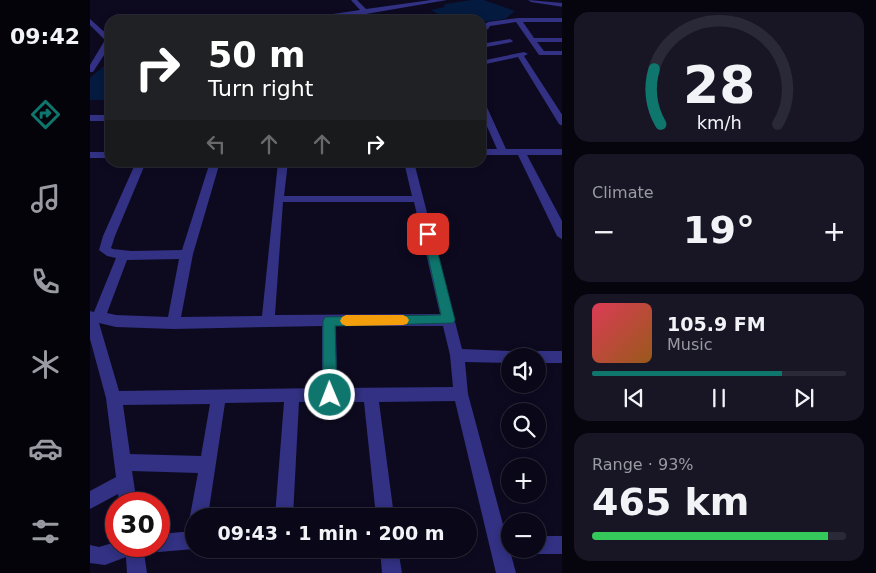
<!DOCTYPE html>
<meta charset="utf-8">
<style>
body{margin:0;font-family:"DejaVu Sans",sans-serif;background:#181625;color:#f1f3f6;height:100vh;display:flex;flex-direction:column;font-size:19px;white-space:nowrap}
*{box-sizing:border-box;margin:0}
p{font-size:16px;color:#999aa2}
.icon{flex:none;width:28px;height:28px;fill:none;stroke:currentColor;stroke-width:2;stroke-linecap:round;stroke-linejoin:round}
.map{position:relative;flex:1;overflow:hidden}
.sheet{display:flex;flex-direction:column;gap:12px;padding:12px;background:#06040d;width:314px}
.sheet>*{flex:none}
.banner{position:absolute;left:15px;top:15px;width:381px;height:152px;border-radius:15px;box-shadow:0 2px 8px #0003,0 0 0 1px #2a2937;background:#202124;color:#fff;overflow:hidden}
.buttons{position:absolute;left:411px;top:348px;display:grid;gap:10px}
.buttons a{display:grid;place-items:center;width:45px;height:45px;border-radius:50%;background:#0a0818;box-shadow:0 2px 8px #0003,0 0 0 1px #2a2937;font-size:25px}
.speed{position:absolute;left:15px;top:492px;display:flex;gap:10px;font-size:25px;font-weight:700;text-align:center}
.speed>*{display:grid;place-content:center;width:65px;height:65px;border-radius:50%;background:#0a0818;box-shadow:0 2px 8px #0003,0 0 0 1px #2a2937;line-height:1}
.speed .limit{border:8px solid #d22;background:#fff;color:#111}
.pin{position:absolute;display:grid;place-items:center;width:42px;height:42px;color:#fff;margin:-21px;border-radius:10px;box-shadow:0 2px 8px #0006}
.me{position:absolute;width:55px;margin:-28px;rotate:359deg;stroke-linejoin:round;filter:drop-shadow(0 0 4px #0008)}
.turn{display:flex;align-items:center;gap:18px;height:105px;padding:0 20px;font-size:22px}
.turn .icon{width:65px;height:65px;stroke-width:2.5}
.turn b{display:block;font-size:35px;line-height:42px}
.lanes{display:flex;align-items:center;height:48px;padding:0 20px;background:#0003;justify-content:center;gap:25px;direction:ltr}
.lanes .off{opacity:.35}
.big{font-size:38px;font-weight:700;line-height:1.1}
.sheet .card{flex:1;display:flex;flex-direction:column;justify-content:center;gap:8px;min-width:0;padding:0 18px;border-radius:15px;background:#181625}
.sheet .dial{align-items:center;gap:0}
.dial svg{height:130px;overflow:visible;fill:none;stroke:#2a2937;stroke-width:7;stroke-linecap:round;text-anchor:middle}
.dial text{fill:#f1f3f6;stroke:none}
.song{display:flex;align-items:center;gap:15px}
.cover{width:60px;height:60px;border-radius:8px;background:linear-gradient(135deg,hsl(350 70% 55%),hsl(30 70% 35%))}
.played{height:5px;border-radius:2px;background:linear-gradient(90deg,#0f766e 75%,#2a2937 75%)}
.keys{display:flex;justify-content:space-around;direction:ltr}
.heat{display:flex;justify-content:space-between;align-items:center;font-size:28px;direction:ltr}
.charge{height:8px;border-radius:4px;background:linear-gradient(90deg,#34c759 93%,#2a2937 0)}
.trip{position:absolute;left:95px;top:508px;width:292px;height:50px;border-radius:25px;background:#0a0818;box-shadow:0 2px 8px #0003,0 0 0 1px #2a2937;font-weight:700;line-height:50px;text-align:center}
main{display:flex;flex:1;min-height:0}
.dock{display:flex;flex-direction:column;width:90px;justify-content:space-around;align-items:center;background:#04030a;color:#999aa2}
.dock .icon{width:35px;height:35px}
.dock .active{color:#0f766e}
.dock b{font-size:22px;color:#f1f3f6}
.map>svg:first-child{display:block}
</style>
<main>
<nav class="dock">
<b>09:42</b>
<svg class="icon active" aria-label="directions" viewBox="0 0 24 24"><path d="M12 3l9 9-9 9-9-9zM9 14v-3h6M13 9l2 2-2 2"/></svg>
<svg class="icon" aria-label="music" viewBox="0 0 24 24"><path d="M9 18V5l10-2v13"/><circle cx="6" cy="18" r="3"/><circle cx="16" cy="16" r="3"/></svg>
<svg class="icon" aria-label="phone" viewBox="0 0 24 24"><path d="M5 4h4l2 5-3 2q2 4 5 5l2-3 5 2v4C11 20 4 13 5 4z"/></svg>
<svg class="icon" aria-label="climate" viewBox="0 0 24 24"><path d="M12 3v18M4 7l16 10M4 17L20 7"/></svg>
<svg class="icon" aria-label="car" viewBox="0 0 24 24"><path d="M5 17H2v-5l4-1 3-4h7l3 4 3 1v5h-3M9 17h6M6 11h13"/><circle cx="7" cy="17" r="2"/><circle cx="17" cy="17" r="2"/></svg>
<svg class="icon" aria-label="filters" viewBox="0 0 24 24"><path d="M4 7h16M4 17h16"/><circle cx="9" cy="7" r="2"/><circle cx="15" cy="17" r="2"/></svg>
</nav>
<div class="map">
<svg width="473" height="573" viewBox="0 0 473 573">
<rect width="100%" height="100%" fill="#0d0a20"/>
<g fill="#041b3f">
<path d="M381 0H394L425 11 415 19 391 22V20H359L341 10 355 7 354 5 356 4Z"/>
<path d="M20 57V100H0V78L15 65Z"/>
</g>
<g fill="none" stroke-linecap="round" stroke-linejoin="round">
<g fill="#323183" fill-rule="evenodd">
<path d="M261 0H267L276 9 341 0H357L276 14 203 20 270 10Z"/>
<path d="M438 0 473 3V7L441 2Z"/>
<path d="M428 18H473V22H433L444 38H473V42H447L454 51H473V55H449L426 22 400 26 398 29 391 31V27L398 22Z"/>
<path d="M0 19 20 37 18 49 3 72H0V65L15 40 0 25Z"/>
<path d="M420 39 423 41 422 42 391 48V44Z"/>
<path d="M434 52 438 54 434 56 473 116V126L469 124 428 57 391 65V61Z"/>
<path d="M391 101 395 103 416 149H473V155H437L473 223V240L467 236 428 155H391V149H407L391 113Z"/>
<rect x="0" y="115" width="20" height="6"/>
<rect x="0" y="152" width="20" height="6"/>
<path d="M46 162H56L25 236 21 248 23 249 41 251 92 250 120 162H130L103 254 91 317 172 316 188 162H198L194 196H322L314 162H324L372 349 420 351 425 353 427 356H420V363L375 362 378 394 426 573H406L365 401 289 402 304 516H286L274 402H209L203 516H185L194 402 135 403 118 516H104V523L100 516 108 473 42 471 47 504H29L28 494 0 509V491L26 477 16 398 0 339V311L4 312 26 258 17 256 9 250 13 236ZM193 202H324L350 314 185 315ZM89 259 78 317 26 315 17 313 37 260ZM9 323 26 327 83 329 232 326V388L29 391ZM246 326H353L360 355 363 387 247 388ZM120 404 111 456 40 454 33 405Z"/>
<path d="M448 351H473V363H448V356H441L443 353Z"/>
<path d="M104 531V549L69 552 62 550 61 546H69V534Z"/>
<path d="M448 536H473V554H448L441 552 440 549H448Z"/>
<path d="M26 542V546H53L57 573H37L36 557 15 565 0 563V545L9 547Z"/>
<path d="M290 549H308L312 573H292Z"/>
</g>
</g>
<path fill="#0f766e" stroke="#0a4d48" d="M338 230 343 234 365 320 363 323 245 326 247 395 245 400 240 402 235 400 233 395V321L235 317 351 315 333 234Z"/>
<path fill="#f59e0b" d="M256 315H313L317 317 319 320 317 324 313 325 256 326 252 324 250 321 252 317Z"/>
</svg>
<div class="buttons">
<a><svg class="icon" aria-label="sound" viewBox="0 0 24 24"><path d="M4 9h4l5-4v14l-5-4H4zM17 9q2 3 0 6"/></svg></a>
<a><svg class="icon" aria-label="search" viewBox="0 0 24 24"><circle cx="10" cy="10" r="6"/><path d="M15 15l6 6"/></svg></a>
<a>+</a>
<a>−</a>
</div>
<div class="speed"><div class="limit">30</div></div>
<div class="pin" style="left:338px;top:234px;background:#d93025"><svg class="icon" aria-label="arrive" viewBox="0 0 24 24"><path d="M6 21V4h12l-3 4 3 4H6"/></svg></div>
<svg class="me" style="left:240px;top:395px" viewBox="-20 -20 40 40"><circle r="17" fill="#0f766e" stroke="#fff" stroke-width="3"/><path d="M0-11L8 9 0 5-8 9z" fill="#fff"/></svg>
<div class="trip">09:43 · 1 min · 200 m</div>
<div class="banner">
<div class="turn"><svg class="icon" aria-label="right" viewBox="0 0 24 24"><path d="M7 20v-9h11M14 6l5 5-5 5"/></svg><div><b>50 m</b>Turn right</div></div>
<div class="lanes"><svg class="icon off" aria-label="left" viewBox="0 0 24 24"><path d="M17 20v-9H6M10 6l-5 5 5 5"/></svg><svg class="icon off" aria-label="ahead" viewBox="0 0 24 24"><path d="M12 20V5M6 11l6-6 6 6"/></svg><svg class="icon off" aria-label="ahead" viewBox="0 0 24 24"><path d="M12 20V5M6 11l6-6 6 6"/></svg><svg class="icon" aria-label="right" viewBox="0 0 24 24"><path d="M7 20v-9h11M14 6l5 5-5 5"/></svg></div>
</div>
</div>
<section class="sheet">
<div class="card dial"><svg viewBox="0 0 100 80">
<path d="M14 69A42 42 0 1 1 86 69"/>
<path d="M14 69A42 42 0 0 1 10 35" stroke="#0f766e"/>
<text x="50" y="56" font-size="32" font-weight="700">28</text>
<text x="50" y="72" font-size="11">km/h</text>
</svg></div>
<div class="card"><p>Climate</p>
<div class="heat"><a>−</a><b class="big">19°</b><a>+</a></div>
</div>
<div class="card">
<div class="song"><i class="cover"></i><div><b>105.9 FM</b><p>Music</p></div></div>
<div class="played"></div>
<div class="keys"><svg class="icon" aria-label="previous" viewBox="0 0 24 24"><path d="M18 5L8 12l10 7zM5 5v14"/></svg><svg class="icon" aria-label="pause" viewBox="0 0 24 24"><path d="M8 5v14M16 5v14"/></svg><svg class="icon" aria-label="next" viewBox="0 0 24 24"><path d="M6 5l10 7-10 7zM19 5v14"/></svg></div>
</div>
<div class="card"><p>Range · 93%</p><b class="big">465 km</b><div class="charge"></div></div>
</section>
</main>
